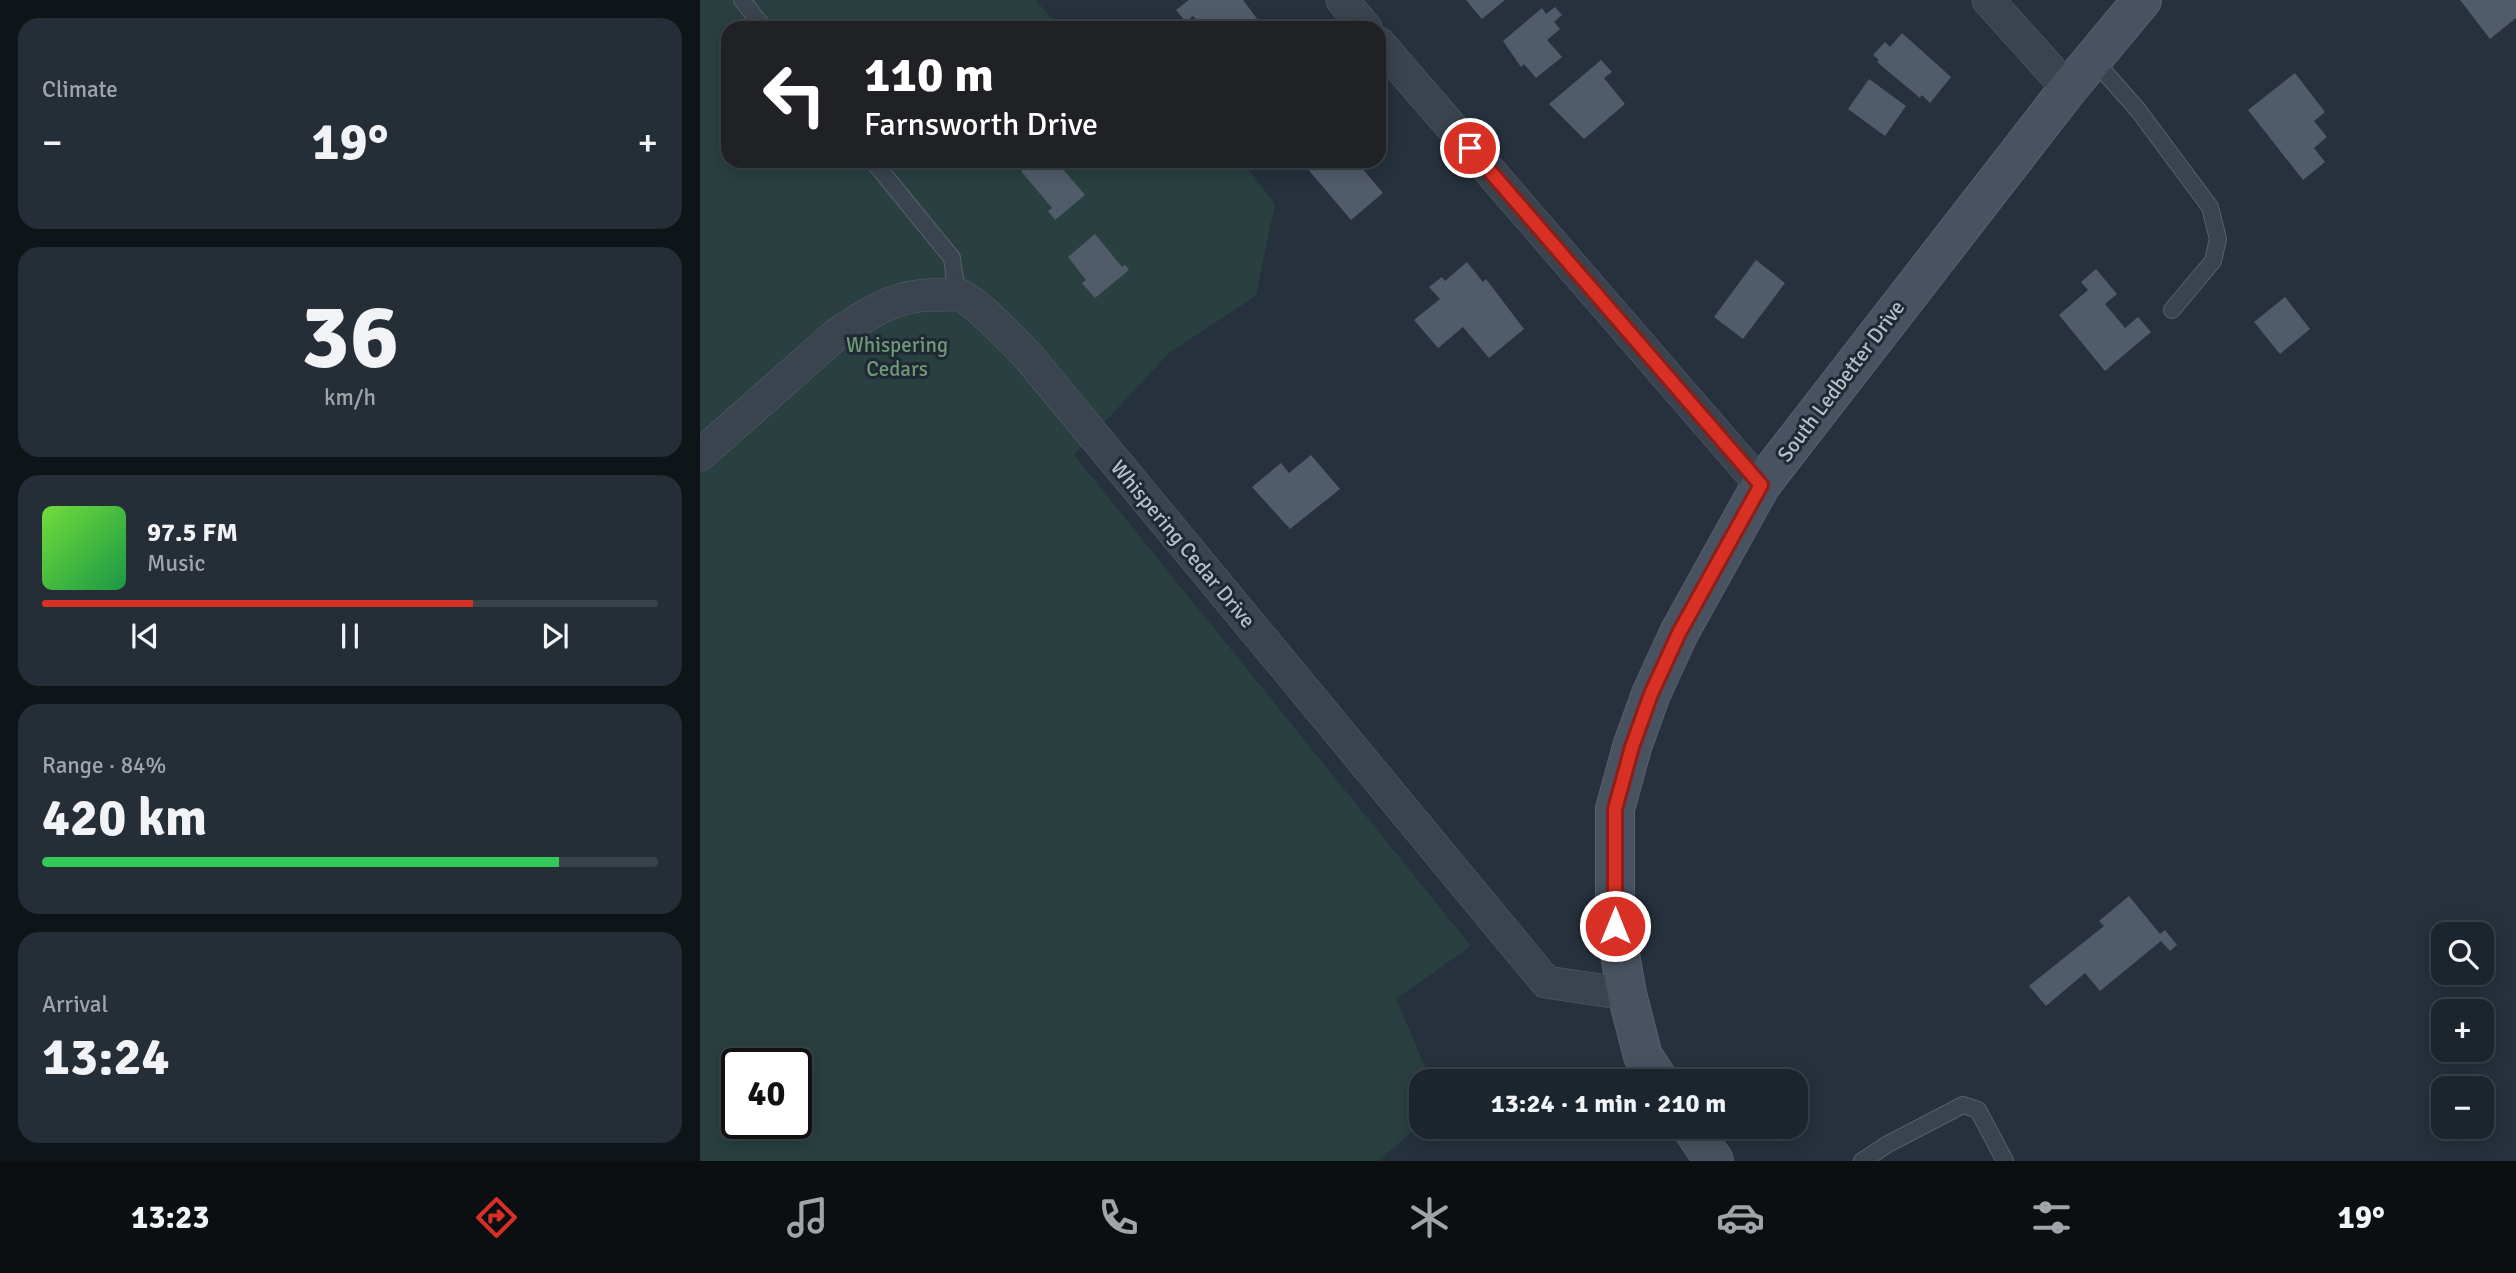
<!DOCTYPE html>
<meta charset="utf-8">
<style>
body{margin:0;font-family:Signika,sans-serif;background:#252d36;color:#f1f3f6;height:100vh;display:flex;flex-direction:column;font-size:26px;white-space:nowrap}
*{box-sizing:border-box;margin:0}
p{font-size:23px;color:#a0a5aa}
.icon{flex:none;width:38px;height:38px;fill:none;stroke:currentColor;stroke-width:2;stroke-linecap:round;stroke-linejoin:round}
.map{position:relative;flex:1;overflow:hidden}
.drawer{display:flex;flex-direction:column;gap:18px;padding:18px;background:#0f1419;width:700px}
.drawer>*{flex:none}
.hud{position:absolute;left:21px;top:21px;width:665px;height:147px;border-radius:21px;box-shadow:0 4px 18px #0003,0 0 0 2px #3a424a;background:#202124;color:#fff;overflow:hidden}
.buttons{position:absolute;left:1731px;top:922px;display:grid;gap:14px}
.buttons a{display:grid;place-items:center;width:63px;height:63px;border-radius:14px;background:#1c252e;box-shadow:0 4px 18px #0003,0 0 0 2px #3a424a;font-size:35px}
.speed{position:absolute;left:21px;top:1048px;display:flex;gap:14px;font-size:35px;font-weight:700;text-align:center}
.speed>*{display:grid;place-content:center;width:91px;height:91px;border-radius:50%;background:#1c252e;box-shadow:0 4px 18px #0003,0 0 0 2px #3a424a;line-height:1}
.speed .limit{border:4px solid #111;border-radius:10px;background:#fff;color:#111}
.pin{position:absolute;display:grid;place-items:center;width:60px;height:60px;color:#fff;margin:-30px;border:4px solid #fff;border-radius:50%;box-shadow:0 2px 7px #0007}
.me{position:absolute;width:77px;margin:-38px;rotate:0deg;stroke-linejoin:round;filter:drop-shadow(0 0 5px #0008)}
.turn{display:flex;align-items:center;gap:24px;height:147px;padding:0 28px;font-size:32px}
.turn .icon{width:91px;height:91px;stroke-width:2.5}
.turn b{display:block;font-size:49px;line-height:60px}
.big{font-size:52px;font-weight:700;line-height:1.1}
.drawer .widget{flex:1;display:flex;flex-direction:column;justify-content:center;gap:10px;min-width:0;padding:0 24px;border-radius:21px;background:#252d36}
.drawer .dial{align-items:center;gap:0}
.dial b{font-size:91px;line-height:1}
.song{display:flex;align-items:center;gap:21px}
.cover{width:84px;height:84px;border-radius:10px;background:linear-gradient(135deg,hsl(100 70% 55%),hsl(140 70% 35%))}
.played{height:7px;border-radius:4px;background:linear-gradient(90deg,#d93025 70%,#3a424a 70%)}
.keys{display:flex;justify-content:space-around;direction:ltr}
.heat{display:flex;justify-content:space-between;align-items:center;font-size:38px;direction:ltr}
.charge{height:10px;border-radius:5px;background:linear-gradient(90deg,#34c759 84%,#3a424a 0)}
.trip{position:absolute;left:709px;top:1069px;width:399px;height:70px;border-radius:21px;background:#1c252e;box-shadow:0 4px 18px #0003,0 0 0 2px #3a424a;font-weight:700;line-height:70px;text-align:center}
.menu{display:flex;height:112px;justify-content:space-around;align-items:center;background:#0b0f12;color:#a0a5aa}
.menu .icon{width:49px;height:49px}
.menu .on{color:#d93025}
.menu b{font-size:32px;color:#f1f3f6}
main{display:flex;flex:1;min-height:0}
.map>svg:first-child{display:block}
</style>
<main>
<section class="drawer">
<div class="widget"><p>Climate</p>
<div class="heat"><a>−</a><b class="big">19°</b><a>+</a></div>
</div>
<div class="widget dial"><b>36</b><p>km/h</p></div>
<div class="widget">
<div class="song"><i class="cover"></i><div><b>97.5 FM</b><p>Music</p></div></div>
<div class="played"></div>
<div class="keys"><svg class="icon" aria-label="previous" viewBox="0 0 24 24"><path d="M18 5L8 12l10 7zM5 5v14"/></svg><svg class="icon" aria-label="pause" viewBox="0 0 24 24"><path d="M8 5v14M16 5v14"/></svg><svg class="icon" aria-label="next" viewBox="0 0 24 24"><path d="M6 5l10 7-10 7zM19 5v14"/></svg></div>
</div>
<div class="widget"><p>Range · 84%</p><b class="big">420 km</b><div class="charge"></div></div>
<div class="widget"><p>Arrival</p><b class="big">13:24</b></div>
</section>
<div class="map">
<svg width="1816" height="1161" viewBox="0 0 1816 1161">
<rect width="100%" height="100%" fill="#26313d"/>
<path fill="#293f40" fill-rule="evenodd" d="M0 0H335L355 21 370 28H28V161H542L575 204 556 296 469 353 374 455 771 946 696 999 731 1081 721 1082V1124L678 1161H0ZM37 1064H96V1124H37Z"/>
<g fill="#515c6b">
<path d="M489 0H543L561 24 555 28H503L493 16 486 22 476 10Z"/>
<path d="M766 0H805L782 19Z"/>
<path d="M1760 0H1816V18L1790 39Z"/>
<path d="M855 7 862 15 854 22 860 29 847 40 862 57 836 78 824 64 821 67 803 41 842 8 846 14Z"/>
<path d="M1202 33 1251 77 1230 103 1222 95 1220 98 1177 62 1179 60 1173 55 1185 42 1190 47Z"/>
<path d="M901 60 912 72 904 78 925 104 884 139 849 104Z"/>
<path d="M1595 73 1625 112 1614 121 1627 137 1614 148 1625 162 1603 180 1548 110Z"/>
<path d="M1169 79 1206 106 1185 136 1148 109Z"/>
<path d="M333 161H356L385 195 355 220 348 211 352 208 321 171Z"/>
<path d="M612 161H656L683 193 651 220 606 167Z"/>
<path d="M395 234 422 267 425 265 429 270 395 298 382 283 386 280 368 257Z"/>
<path d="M1056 260 1085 283 1043 339 1014 317Z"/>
<path d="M767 262 783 282 786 279 824 329 789 358 763 327 738 348 714 320 740 299 729 287 742 277 745 281Z"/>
<path d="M1396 269 1417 294 1405 304 1425 328 1438 317 1451 332 1405 371 1359 315 1388 290 1381 282Z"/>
<path d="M1585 297 1610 329 1580 354 1554 322Z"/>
<path d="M611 455 640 489 590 529 552 487 581 463 589 473Z"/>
<path d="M1429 896 1460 934 1465 930 1477 945 1470 951 1461 941 1400 991 1385 973 1346 1006 1329 986 1404 926 1399 921Z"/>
</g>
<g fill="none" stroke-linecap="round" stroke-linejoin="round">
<defs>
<g id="lane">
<path d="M42 0 64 28"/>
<path d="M1393 59 1438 110 1510 207 1518 239 1513 261 1472 310"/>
<path d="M173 161 252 258 257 295"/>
<path d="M1162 1161 1188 1144 1263 1105 1278 1110 1305 1161"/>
</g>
<g id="street">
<path d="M642 0 666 28"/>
<path d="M1288 0 1368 89"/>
<path d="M679 43 1061 485"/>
<path d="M0 455 137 334C172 311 198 293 242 295 247 295 254 294 259 295 274 299 315 343 328 356L846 982 927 994"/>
</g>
<g id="secondary">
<path d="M960 1082 943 1056 927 994 915 926V809L932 747 951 694 979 633 1061 485 1368 89 1442 0"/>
<path d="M991 1127 1014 1161"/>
</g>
</defs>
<use href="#lane" stroke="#58616b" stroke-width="18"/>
<use href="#street" stroke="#58616b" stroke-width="33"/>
<use href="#secondary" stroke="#58616b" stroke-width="40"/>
<use href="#lane" stroke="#3a434e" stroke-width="16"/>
<use href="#street" stroke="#3a434e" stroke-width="32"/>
<use href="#secondary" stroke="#485260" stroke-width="38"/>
</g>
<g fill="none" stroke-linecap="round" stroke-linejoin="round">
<defs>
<path id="route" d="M770 148 1061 485 979 633 951 694 932 747 915 809V926"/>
</defs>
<use href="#route" stroke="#8d1f18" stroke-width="18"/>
<use href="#route" stroke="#d93025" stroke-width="12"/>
</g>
<g text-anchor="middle" stroke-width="6" stroke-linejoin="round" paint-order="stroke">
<g font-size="21" fill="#6e9876" stroke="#1f2833">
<text x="197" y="352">Whispering<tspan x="197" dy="24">Cedars</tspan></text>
</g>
<g font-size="21" fill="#b6bec8" stroke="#1f2833">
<text transform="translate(1141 381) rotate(-53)" y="7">South Ledbetter Drive</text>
<text transform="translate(483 544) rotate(50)" y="7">Whispering Cedar Drive</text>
</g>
</g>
</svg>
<div class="buttons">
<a><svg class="icon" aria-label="search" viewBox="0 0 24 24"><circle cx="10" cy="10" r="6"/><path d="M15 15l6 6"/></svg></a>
<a>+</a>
<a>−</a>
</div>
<div class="speed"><div class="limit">40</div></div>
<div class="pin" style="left:770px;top:148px;background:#d93025"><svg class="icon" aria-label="arrive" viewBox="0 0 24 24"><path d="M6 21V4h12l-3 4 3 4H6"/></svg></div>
<svg class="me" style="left:915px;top:926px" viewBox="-20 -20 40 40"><circle r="17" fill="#d93025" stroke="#fff" stroke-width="3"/><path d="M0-11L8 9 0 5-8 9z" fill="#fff"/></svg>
<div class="trip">13:24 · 1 min · 210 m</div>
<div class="hud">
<div class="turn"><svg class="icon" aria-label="left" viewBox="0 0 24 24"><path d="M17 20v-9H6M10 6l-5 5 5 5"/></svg><div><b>110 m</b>Farnsworth Drive</div></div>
</div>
</div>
</main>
<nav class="menu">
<b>13:23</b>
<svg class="icon on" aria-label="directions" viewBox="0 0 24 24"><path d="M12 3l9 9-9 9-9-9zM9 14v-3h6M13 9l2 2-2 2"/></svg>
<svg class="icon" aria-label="music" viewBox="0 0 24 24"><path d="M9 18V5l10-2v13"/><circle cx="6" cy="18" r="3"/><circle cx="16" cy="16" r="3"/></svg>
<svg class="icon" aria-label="phone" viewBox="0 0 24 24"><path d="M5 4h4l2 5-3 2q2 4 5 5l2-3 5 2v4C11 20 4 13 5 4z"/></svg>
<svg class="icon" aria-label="climate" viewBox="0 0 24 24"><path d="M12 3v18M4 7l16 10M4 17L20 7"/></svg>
<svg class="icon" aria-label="car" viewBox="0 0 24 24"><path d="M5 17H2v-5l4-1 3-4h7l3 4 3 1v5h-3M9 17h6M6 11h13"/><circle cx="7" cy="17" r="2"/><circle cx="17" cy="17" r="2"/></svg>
<svg class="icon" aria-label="filters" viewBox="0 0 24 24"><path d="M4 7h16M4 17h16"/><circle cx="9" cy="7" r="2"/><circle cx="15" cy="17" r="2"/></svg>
<b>19°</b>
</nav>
